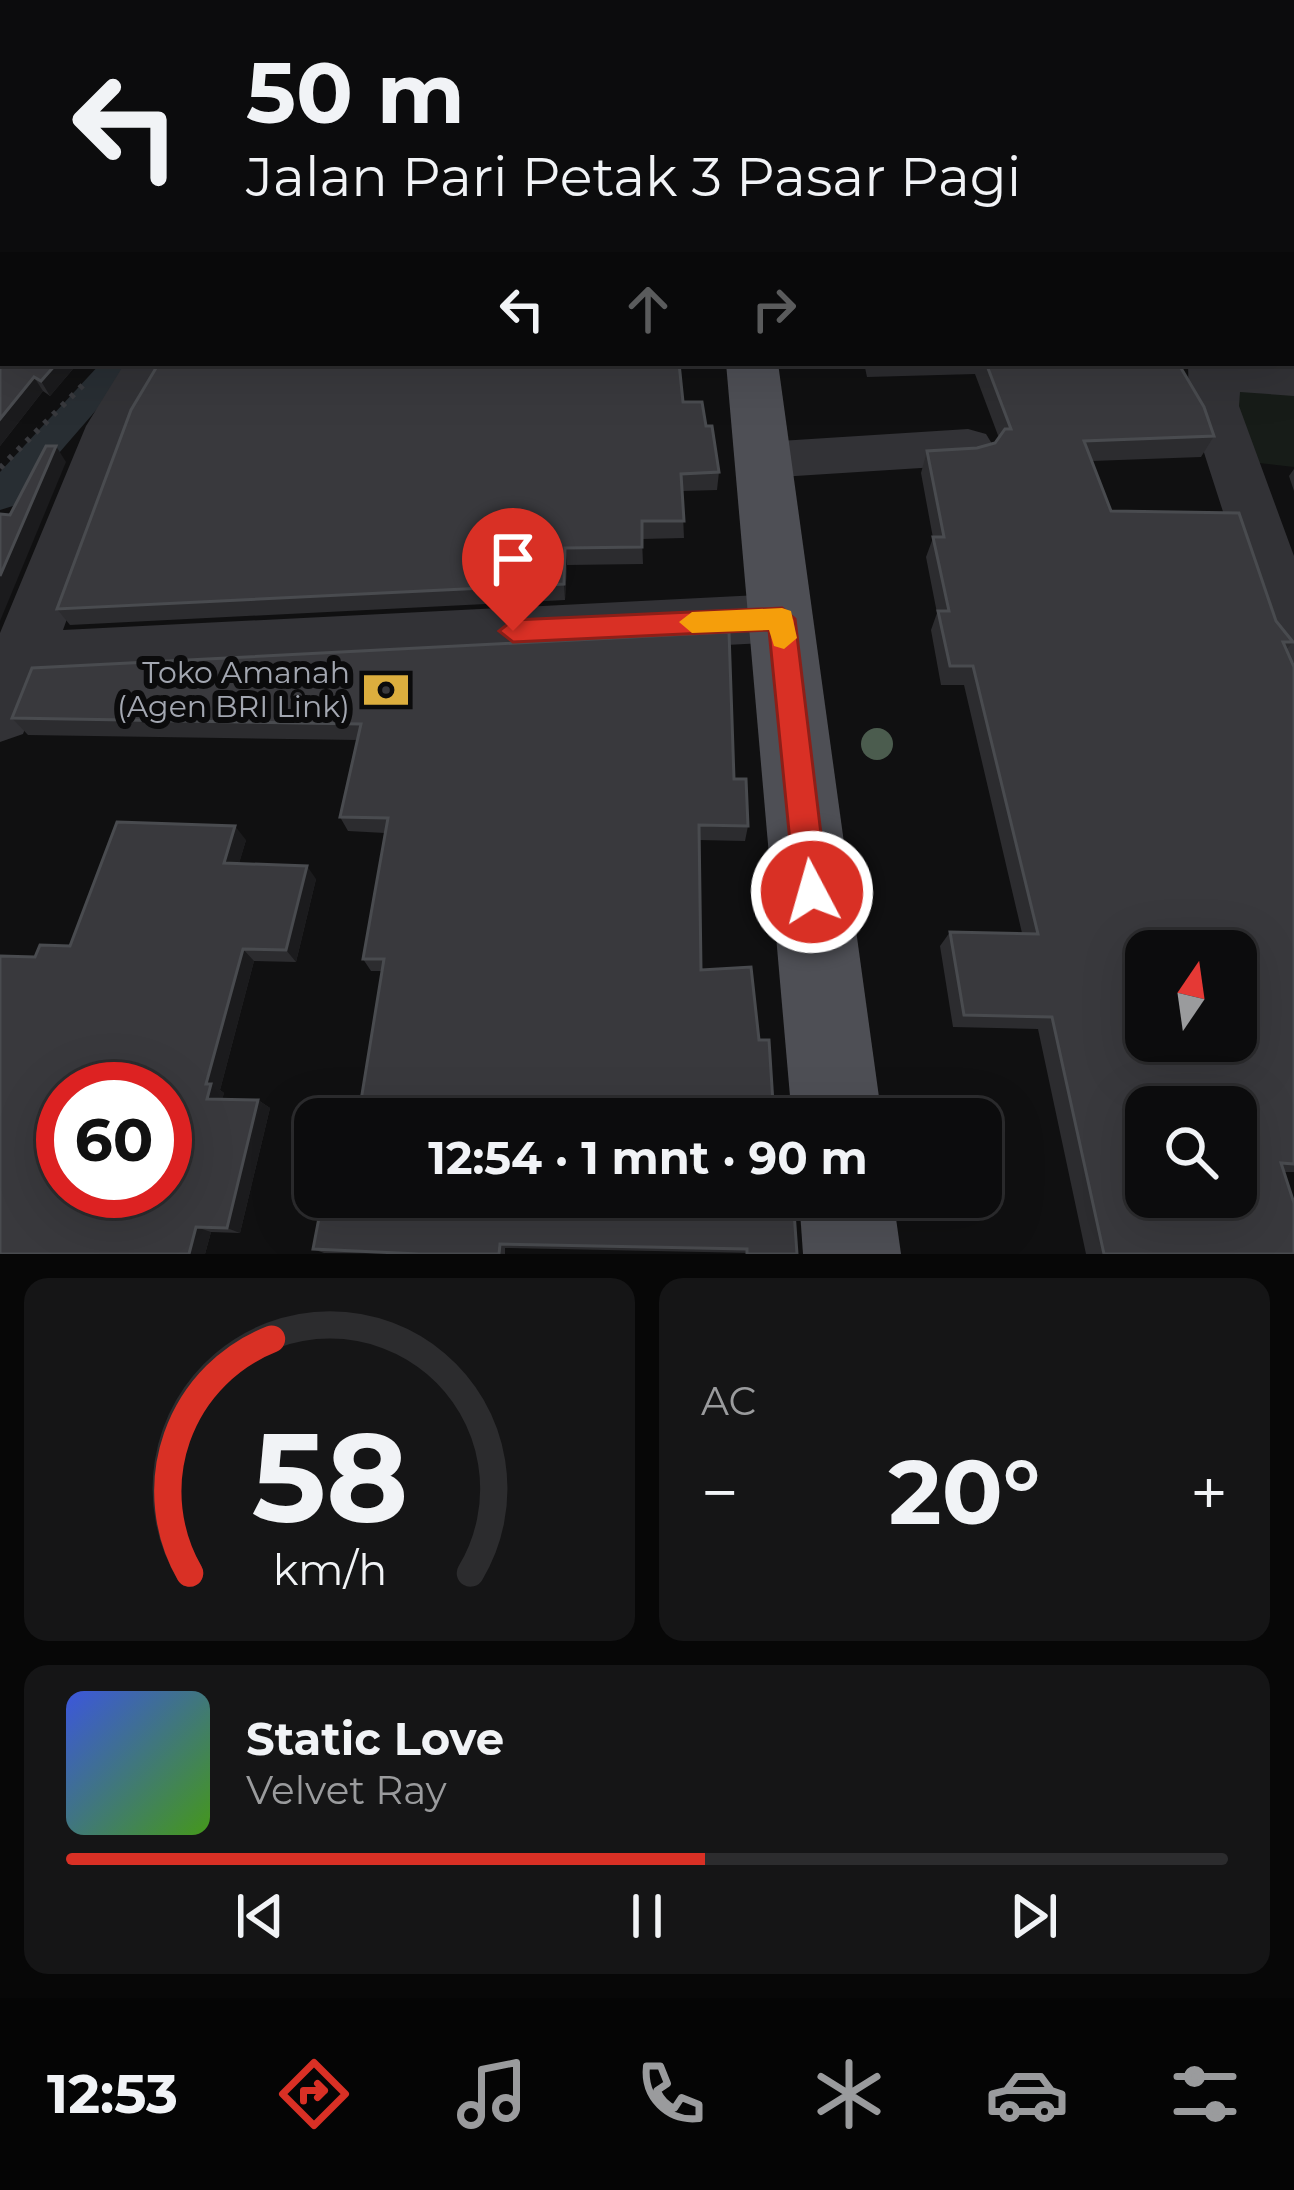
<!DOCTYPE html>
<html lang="id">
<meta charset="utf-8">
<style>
body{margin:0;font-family:Montserrat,sans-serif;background:#151516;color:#f1f3f6;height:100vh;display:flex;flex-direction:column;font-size:45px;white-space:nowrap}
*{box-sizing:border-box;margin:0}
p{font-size:39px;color:#9a9b9d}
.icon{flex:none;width:66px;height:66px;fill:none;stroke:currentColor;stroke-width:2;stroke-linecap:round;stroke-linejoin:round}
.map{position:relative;height:1254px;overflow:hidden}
.panel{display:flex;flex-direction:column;gap:24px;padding:24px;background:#070707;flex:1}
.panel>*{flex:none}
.guide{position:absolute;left:0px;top:0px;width:1296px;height:366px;box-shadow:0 12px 48px #0002,0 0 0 3px #2c2c2e;background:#0c0c0d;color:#f1f3f6;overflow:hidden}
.needle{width:78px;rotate:13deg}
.buttons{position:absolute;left:1125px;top:930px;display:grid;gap:24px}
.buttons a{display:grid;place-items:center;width:132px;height:132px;border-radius:24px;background:#0c0c0d;box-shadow:0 12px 48px #0002,0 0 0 3px #2c2c2e;font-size:60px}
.speed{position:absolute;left:36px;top:1062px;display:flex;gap:24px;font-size:60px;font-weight:700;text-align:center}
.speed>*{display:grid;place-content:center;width:156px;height:156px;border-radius:50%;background:#0c0c0d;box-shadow:0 12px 48px #0002,0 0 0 3px #2c2c2e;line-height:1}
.speed .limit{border:18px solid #d22;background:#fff;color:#111}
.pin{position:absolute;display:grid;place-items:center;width:102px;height:102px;color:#fff;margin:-123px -51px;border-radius:50% 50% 50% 0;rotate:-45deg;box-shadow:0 0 12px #0007}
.pin .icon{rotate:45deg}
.me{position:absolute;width:132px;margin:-66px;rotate:354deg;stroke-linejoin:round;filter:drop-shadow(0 0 9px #0008)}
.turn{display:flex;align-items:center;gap:42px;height:252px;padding:0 48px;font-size:54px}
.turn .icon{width:156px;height:156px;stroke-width:2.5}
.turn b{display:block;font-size:84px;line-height:102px}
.lanes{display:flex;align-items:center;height:114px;padding:0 48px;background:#0003;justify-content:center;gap:60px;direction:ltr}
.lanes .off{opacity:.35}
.big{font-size:90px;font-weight:700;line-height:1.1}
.panel .widget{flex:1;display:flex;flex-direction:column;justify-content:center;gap:18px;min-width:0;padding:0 42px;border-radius:24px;background:#151516}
.panel .dial{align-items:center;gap:0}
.dial svg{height:312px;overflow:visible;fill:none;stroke:#2c2c2e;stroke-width:7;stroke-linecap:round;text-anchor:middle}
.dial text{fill:#f1f3f6;stroke:none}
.song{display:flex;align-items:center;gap:36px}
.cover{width:144px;height:144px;border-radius:18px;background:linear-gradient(135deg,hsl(230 70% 55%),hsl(100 70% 35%))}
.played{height:12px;border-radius:6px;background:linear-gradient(90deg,#d93025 55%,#2c2c2e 55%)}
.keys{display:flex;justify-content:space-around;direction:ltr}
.heat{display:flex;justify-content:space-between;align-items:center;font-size:66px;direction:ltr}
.panel .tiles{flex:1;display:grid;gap:24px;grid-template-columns:1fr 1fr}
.widget:last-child{grid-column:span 2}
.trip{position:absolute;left:294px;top:1098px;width:708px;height:120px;border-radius:24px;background:#0c0c0d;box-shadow:0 12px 48px #0002,0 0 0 3px #2c2c2e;font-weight:700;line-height:120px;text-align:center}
.tabs{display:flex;height:192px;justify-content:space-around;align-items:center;background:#050505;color:#9a9b9d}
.tabs .icon{width:84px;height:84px}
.tabs .selected{color:#d93025}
.tabs b{font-size:54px;color:#f1f3f6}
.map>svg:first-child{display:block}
</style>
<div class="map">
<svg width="1294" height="1254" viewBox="0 0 1294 1254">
<rect width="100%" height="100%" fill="#101011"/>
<path fill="#171c18" d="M1229 385 1294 390V467L1251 462Z"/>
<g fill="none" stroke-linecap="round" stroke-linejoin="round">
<g fill="#282e33" fill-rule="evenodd">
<rect x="1293" y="134" width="1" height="16"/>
<path d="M101 363H137L13 506 0 510V472Z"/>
</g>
<path stroke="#38393d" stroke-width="6" stroke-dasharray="4.5 8" stroke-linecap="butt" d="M0 468 84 384"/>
<g fill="#323236" fill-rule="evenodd">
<path d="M701 0H864L699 3Z"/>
<path d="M125 363H173L136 426 63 630 781 594 802 601 811 618 802 635 781 642 44 681 23 734 0 742V633L86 426Z"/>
<path d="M1188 363 1294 364V396L1240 392 1239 406 1294 556V663L1273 656 1264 639 1189 406Z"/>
<path d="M968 429 986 434 994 447 986 460 968 465 764 478 745 473 738 460 745 447 764 442Z"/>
</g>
<g fill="#4e4f55" fill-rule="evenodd">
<rect x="698" y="0" width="34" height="3"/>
<rect x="1293" y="147" width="1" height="26"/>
<path d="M3 221V251L0 252V222Z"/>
<path d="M3 272V304L0 305V273Z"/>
<path d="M726 363H778L882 1119H792Z"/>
<path d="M799 1197H893L901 1254H803Z"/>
</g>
</g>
<circle fill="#4b5c4e" cx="877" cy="744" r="16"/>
<g fill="#2c2c2f">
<path d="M0 313 78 363 50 396 43 391 0 446Z"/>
<path d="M864 363H1178L1214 436 1201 457 1092 461 1111 511 1276 621 1293 642 1286 650 1294 667V1172H1284L1294 1254H1086L1038 1029 953 1027 940 946 950 932 1022 933 964 685H941L931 630 937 613 926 557 933 538 921 473 927 451 977 448 995 443 999 438 975 374 867 377Z"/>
<path d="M683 402 706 426 719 472 717 490 682 491 684 538 642 539 643 564 567 565 565 600 70 625 57 609Z"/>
<path d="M1294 469V491L1289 476Z"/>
<path d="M32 668 734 779 748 826 745 841 699 840 701 970 759 1040 774 1119 382 971H371L363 959 385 833 348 831 340 817 358 740 28 735 12 718Z"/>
<path d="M246 840 239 863 316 879 296 962 254 961 220 1090 224 1093 222 1099 258 1100 270 1108 240 1233 211 1232 205 1254H0L35 957 70 946Z"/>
<path d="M323 1197 797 1254 505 1248V1254L324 1253 313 1249Z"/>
</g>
<g fill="#1b1b1d">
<path d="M57 363H78L50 396 41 381Z"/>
<path d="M34 377 43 391 0 446V419Z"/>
<path d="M56 446 66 462 0 621V576Z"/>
<path d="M565 548 567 565 565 600 564 584Z"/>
<path d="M235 826 246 840 235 877 224 863Z"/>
<path d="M307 866 316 879 296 962 286 950Z"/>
<path d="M243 949 254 961 220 1090 224 1093 220 1107 207 1099 206 1084Z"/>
<path d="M258 1100 270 1108 240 1233 227 1228Z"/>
<path d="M196 1227 211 1232 205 1254H189Z"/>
</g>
<g fill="#39393d" stroke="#494b4f" stroke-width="3" fill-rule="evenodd">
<path d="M258 0H692L691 3H256Z"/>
<path d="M768 0H1294V120L1293 3H768Z"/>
<rect x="1293" y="192" width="1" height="146"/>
<path d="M3 309V363H57L41 381 34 377 0 419V313Z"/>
<path d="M159 363H679L683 402H702L706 426H712L719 472 681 474 684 521H642V547L565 548 564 584 57 609 131 410Z"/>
<path d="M986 363H1178L1204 407 1214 436 1084 441 1111 511 1239 513 1276 621 1293 642H1283L1294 667V1164L1281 1163 1294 1203V1254H1104L1052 1017 964 1015 950 932 1038 934 973 666H950L938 611H949L933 537H944L927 451 977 448 995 443 1005 429H1011ZM1146 951H1236V1041H1146ZM1146 1107H1236V1197H1146Z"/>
<path d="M46 446H56L0 576V514L10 515Z"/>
<path d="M729 632 734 779H746L748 826 699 825 701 970 751 967 759 1040H769L774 1119H358L384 959H363L388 818 340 817 361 724 12 718 32 668Z"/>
<path d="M117 822 235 826 224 863 307 866 286 950 243 949 206 1084H211L207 1099 258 1100 227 1228 196 1227 189 1254H0V956L35 957 40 945 70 946ZM63 1089H165V1191H63Z"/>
<path d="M323 1197H793L797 1254H747V1249L500 1244 499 1254H419L313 1249Z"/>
</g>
<path fill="#d93025" stroke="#8d1f18" stroke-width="3" d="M782 608 795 619 828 892 823 903 812 907 800 903 795 892 769 630 513 642 499 631 513 620Z"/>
<path fill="#f59e0b" d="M782 608 791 611 797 638 784 649 774 646 769 630 692 633 679 622 692 612Z"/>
<defs>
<symbol id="bank-bare" viewBox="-9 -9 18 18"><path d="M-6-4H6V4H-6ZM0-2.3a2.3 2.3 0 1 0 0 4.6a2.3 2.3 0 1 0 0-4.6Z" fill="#dcae3e" stroke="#0b0b0c" stroke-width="2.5" paint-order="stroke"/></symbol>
</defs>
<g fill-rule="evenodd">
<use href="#bank-bare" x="353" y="657" width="66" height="66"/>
</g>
<g text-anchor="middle" stroke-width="12" stroke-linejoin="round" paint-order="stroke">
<g font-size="30" fill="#a3a7b1" stroke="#0b0b0c" text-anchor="end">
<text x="350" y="683">Toko Amanah<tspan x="350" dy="34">(Agen BRI Link)</tspan></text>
</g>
</g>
</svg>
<div class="buttons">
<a><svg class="needle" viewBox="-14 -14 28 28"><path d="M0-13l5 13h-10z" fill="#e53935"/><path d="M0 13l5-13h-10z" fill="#9a9b9d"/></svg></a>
<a><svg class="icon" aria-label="search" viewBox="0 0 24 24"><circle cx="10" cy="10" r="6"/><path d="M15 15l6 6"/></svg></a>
</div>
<div class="speed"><div class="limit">60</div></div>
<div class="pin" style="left:513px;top:631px;background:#d93025"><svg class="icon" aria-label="arrive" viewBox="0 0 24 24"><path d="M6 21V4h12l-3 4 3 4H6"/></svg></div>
<svg class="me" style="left:812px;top:892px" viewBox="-20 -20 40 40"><circle r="17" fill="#d93025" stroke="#fff" stroke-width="3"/><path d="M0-11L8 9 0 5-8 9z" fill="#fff"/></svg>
<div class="trip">12:54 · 1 mnt · 90 m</div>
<div class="guide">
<div class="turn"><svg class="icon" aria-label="left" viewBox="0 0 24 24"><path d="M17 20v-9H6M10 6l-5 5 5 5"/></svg><div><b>50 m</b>Jalan Pari Petak 3 Pasar Pagi</div></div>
<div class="lanes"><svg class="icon" aria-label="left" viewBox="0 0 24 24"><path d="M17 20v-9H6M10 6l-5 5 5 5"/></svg><svg class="icon off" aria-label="ahead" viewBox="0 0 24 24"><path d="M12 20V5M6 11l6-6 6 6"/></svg><svg class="icon off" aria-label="right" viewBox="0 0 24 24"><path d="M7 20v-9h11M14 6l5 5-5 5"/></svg></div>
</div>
</div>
<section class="panel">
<div class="tiles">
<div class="widget dial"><svg viewBox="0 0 100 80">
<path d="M14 69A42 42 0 1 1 86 69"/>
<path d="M14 69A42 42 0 0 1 35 9" stroke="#d93025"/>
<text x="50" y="56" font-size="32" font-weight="700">58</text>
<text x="50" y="72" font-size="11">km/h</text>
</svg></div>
<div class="widget"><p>AC</p>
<div class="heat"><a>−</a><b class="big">20°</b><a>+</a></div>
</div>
<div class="widget">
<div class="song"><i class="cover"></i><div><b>Static Love</b><p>Velvet Ray</p></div></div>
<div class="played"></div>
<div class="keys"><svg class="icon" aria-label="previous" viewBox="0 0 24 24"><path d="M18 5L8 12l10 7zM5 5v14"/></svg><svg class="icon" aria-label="pause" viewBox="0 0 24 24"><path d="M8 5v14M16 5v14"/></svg><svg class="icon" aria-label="next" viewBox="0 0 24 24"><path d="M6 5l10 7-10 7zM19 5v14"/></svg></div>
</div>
</div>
</section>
<nav class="tabs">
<b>12:53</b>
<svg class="icon selected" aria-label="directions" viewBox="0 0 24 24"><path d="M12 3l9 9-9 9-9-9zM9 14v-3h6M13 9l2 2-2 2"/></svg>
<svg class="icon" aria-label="music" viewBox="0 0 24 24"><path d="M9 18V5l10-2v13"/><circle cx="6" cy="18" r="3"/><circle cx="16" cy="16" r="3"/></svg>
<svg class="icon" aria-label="phone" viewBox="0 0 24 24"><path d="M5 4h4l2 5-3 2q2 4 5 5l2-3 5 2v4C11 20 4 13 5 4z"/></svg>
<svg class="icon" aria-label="climate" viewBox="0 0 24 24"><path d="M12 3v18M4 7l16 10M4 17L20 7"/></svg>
<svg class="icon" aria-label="car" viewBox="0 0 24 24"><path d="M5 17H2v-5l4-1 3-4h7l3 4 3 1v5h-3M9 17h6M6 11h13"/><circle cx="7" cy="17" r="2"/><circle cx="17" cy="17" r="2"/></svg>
<svg class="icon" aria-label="filters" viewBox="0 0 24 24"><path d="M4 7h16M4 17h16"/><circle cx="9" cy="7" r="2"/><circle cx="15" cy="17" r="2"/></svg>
</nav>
